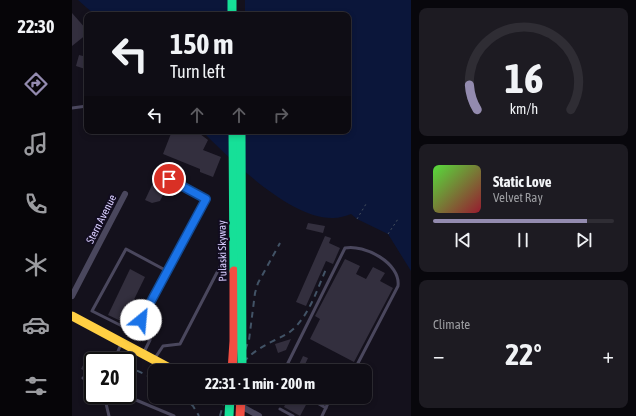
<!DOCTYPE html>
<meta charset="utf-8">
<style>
body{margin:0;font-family:"Asap Condensed",sans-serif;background:#1d1b22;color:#f1f3f6;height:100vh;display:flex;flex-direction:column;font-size:15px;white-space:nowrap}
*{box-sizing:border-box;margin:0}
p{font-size:13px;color:#9b9ca0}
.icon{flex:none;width:22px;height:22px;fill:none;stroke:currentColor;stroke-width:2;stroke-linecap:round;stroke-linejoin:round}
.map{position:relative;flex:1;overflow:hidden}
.drawer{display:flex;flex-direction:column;gap:8px;padding:8px;background:#08070c;width:225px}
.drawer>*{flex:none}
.banner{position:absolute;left:12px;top:12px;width:267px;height:122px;border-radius:8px;box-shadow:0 2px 6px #0003,0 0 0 1px #2f2d34;background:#0f0d15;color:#f1f3f6;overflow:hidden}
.speed{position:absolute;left:12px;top:352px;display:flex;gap:8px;font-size:20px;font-weight:700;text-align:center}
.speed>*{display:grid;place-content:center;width:52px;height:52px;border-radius:50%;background:#0f0d15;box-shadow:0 2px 6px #0003,0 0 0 1px #2f2d34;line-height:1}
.speed .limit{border:2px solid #111;border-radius:6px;background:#fff;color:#111}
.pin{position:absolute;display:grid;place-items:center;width:34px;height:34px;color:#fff;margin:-17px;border:2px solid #fff;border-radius:50%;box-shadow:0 1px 4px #0007}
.me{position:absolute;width:44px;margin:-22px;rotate:28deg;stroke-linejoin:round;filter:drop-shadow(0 0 3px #0008)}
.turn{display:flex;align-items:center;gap:14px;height:84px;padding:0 20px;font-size:18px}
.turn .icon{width:52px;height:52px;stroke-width:2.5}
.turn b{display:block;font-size:28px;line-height:34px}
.lanes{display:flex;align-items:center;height:38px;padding:0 20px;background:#0003;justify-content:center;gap:20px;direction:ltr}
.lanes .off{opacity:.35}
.big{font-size:30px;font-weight:700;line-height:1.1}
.drawer .tile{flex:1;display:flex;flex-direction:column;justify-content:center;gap:6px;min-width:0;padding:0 14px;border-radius:8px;background:#1d1b22}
.drawer .dial{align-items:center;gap:0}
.dial svg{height:104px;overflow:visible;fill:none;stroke:#2f2d34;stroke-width:7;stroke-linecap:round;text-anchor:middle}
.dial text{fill:#f1f3f6;stroke:none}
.song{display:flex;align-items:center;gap:12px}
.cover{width:48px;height:48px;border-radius:6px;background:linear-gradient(135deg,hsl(110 70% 55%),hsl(350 70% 35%))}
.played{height:4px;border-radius:2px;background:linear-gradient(90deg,#938baf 85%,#2f2d34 85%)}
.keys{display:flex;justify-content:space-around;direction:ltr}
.heat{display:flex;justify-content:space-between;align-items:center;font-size:22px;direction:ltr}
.trip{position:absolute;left:76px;top:364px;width:224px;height:40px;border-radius:8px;background:#0f0d15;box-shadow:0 2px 6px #0003,0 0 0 1px #2f2d34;font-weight:700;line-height:40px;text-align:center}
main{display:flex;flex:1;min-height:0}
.tab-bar{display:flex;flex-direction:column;width:72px;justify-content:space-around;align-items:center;background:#060508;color:#9b9ca0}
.tab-bar .icon{width:28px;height:28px}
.tab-bar .current{color:#938baf}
.tab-bar b{font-size:18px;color:#f1f3f6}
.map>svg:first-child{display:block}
</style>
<main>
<nav class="tab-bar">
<b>22:30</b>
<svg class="icon current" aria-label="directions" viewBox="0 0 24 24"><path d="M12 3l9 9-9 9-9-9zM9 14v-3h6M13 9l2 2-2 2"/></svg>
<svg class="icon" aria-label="music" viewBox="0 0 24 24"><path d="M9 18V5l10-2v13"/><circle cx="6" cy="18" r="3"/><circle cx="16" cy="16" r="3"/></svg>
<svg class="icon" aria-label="phone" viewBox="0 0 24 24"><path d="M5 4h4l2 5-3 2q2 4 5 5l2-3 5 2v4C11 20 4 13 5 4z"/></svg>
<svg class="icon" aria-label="climate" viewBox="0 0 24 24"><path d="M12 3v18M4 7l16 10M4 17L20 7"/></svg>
<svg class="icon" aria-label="car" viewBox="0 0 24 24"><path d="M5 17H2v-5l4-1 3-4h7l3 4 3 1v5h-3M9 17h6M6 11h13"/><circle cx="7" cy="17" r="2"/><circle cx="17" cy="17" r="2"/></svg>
<svg class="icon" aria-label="filters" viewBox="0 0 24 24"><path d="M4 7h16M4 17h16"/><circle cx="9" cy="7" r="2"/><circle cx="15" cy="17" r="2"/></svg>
</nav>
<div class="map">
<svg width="339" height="416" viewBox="0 0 339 416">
<rect width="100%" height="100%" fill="#14111c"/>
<path fill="#0b163a" d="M6 0H339V271L316 234 285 219 279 214C274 216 267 218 261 218 218 219 159 160 130 131H276V15H23Z"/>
<rect fill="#14111c" x="156" y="0" width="17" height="15"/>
<g fill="#332f3e">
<path d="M0 13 15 30V34L0 46Z"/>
<path d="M7 55 15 57 13 69 4 66Z"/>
<path d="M100 131H124L136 140 131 150 149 157 141 177 128 172V169L91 154Z"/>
<path d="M81 183 94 189 88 201 80 203 73 200Z"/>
<path d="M236 223 253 226 251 233 234 229Z"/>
<path d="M253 236 259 238 257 243 268 248 261 264 254 261 234 306 224 302Z"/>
<path d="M273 259 288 266 284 274 294 279 301 267 313 273 308 281 321 288 282 362 238 339 248 319 243 316Z"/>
<path d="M58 269 73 277 51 322 36 315Z"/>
<path d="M219 339 214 350 206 353 203 344Z"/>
<path d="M17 354 31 361H21V375L9 369Z"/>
<path d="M231 356 236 358 230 371H224Z"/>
<path d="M217 397H222L235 403 228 416 212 407Z"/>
</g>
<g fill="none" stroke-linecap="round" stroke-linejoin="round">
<g stroke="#454f5d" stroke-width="1" stroke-dasharray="2 3" stroke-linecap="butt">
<path d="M285 219 294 204"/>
<path d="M316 234 326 219"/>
</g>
<g stroke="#4a475d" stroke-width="3">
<path d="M0 108 15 106"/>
<path d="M63 333 95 271"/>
<path d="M72 352 78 340 20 311 54 249 95 271 134 199 85 172"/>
<path d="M83 358 91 346 108 344 152 259"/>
<path d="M42 361 49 344"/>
<path d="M212 371 273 248C292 244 329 263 326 286L285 365 280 370 278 371"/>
<path d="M11 378 21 382"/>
<path d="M32 395 37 416"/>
<path d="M52 395 102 416"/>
<path d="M235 397 254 408"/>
<path d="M208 409 221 416"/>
<path d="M250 416 259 397"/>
</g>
<g stroke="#4a475d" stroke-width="6">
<path d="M0 296 53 194"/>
<path d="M167 405 187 416"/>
</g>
<g stroke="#16e098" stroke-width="9">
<path d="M160 0V15"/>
<path d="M161 131 162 271"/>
</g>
<path stroke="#ffcf43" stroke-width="9" d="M0 316 103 371"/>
<path stroke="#f24e42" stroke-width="9" d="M160 371 162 341V271"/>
<g stroke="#425366" stroke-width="2" stroke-dasharray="6 5" stroke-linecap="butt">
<path d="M169 360 177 340 183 293 186 283 208 243"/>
<path d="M55 366 83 379"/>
<path d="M165 371C174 356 187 348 203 340 209 337 214 335 219 331 237 316 245 290 254 269"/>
<path d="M111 397 121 406 127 416"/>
<path d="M148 416 153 397"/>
</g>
<g stroke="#16e098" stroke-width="9">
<path d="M169 131 170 371"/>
<path d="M157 416 158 397"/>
</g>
<path stroke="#f24e42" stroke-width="9" d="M168 416 169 397"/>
</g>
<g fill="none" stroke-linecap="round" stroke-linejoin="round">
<defs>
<path id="route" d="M69 320 134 199 97 179"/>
</defs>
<use href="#route" stroke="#114b97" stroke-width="10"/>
<use href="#route" stroke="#1a73e8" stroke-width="7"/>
</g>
<g text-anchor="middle" stroke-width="4" stroke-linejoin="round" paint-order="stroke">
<g font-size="11" fill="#d8cdfe" stroke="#120d20">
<text transform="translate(29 219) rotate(-63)" y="4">Stern Avenue</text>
<text transform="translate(150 251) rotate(-91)" y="4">Pulaski Skyway</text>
</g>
</g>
</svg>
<div class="speed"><div class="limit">20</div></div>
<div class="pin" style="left:97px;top:179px;background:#d93025"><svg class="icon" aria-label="arrive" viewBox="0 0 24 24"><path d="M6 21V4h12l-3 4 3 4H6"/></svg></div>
<svg class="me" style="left:69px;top:320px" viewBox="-20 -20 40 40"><circle r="19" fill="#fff"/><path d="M0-13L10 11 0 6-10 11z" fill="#1a73e8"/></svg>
<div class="trip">22:31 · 1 min · 200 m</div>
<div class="banner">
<div class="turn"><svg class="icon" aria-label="left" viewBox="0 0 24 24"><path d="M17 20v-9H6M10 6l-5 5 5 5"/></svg><div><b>150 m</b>Turn left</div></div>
<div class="lanes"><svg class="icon" aria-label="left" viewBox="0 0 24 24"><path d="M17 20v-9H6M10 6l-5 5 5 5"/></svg><svg class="icon off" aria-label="ahead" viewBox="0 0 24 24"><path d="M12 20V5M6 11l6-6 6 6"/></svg><svg class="icon off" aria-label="ahead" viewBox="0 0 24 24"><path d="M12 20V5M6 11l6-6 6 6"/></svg><svg class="icon off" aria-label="right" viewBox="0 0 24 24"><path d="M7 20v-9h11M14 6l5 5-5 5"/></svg></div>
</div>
</div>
<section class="drawer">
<div class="tile dial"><svg viewBox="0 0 100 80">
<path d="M14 69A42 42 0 1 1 86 69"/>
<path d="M14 69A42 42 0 0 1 8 50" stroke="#938baf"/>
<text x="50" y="56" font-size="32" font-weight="700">16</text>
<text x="50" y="72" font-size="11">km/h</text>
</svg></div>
<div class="tile">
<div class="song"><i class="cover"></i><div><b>Static Love</b><p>Velvet Ray</p></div></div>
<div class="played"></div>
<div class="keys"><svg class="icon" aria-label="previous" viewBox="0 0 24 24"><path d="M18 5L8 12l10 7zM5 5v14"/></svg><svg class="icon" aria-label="pause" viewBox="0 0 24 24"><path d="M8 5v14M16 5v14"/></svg><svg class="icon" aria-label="next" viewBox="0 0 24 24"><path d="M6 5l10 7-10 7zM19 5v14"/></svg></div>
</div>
<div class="tile"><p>Climate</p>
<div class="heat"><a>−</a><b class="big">22°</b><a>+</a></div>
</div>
</section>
</main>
